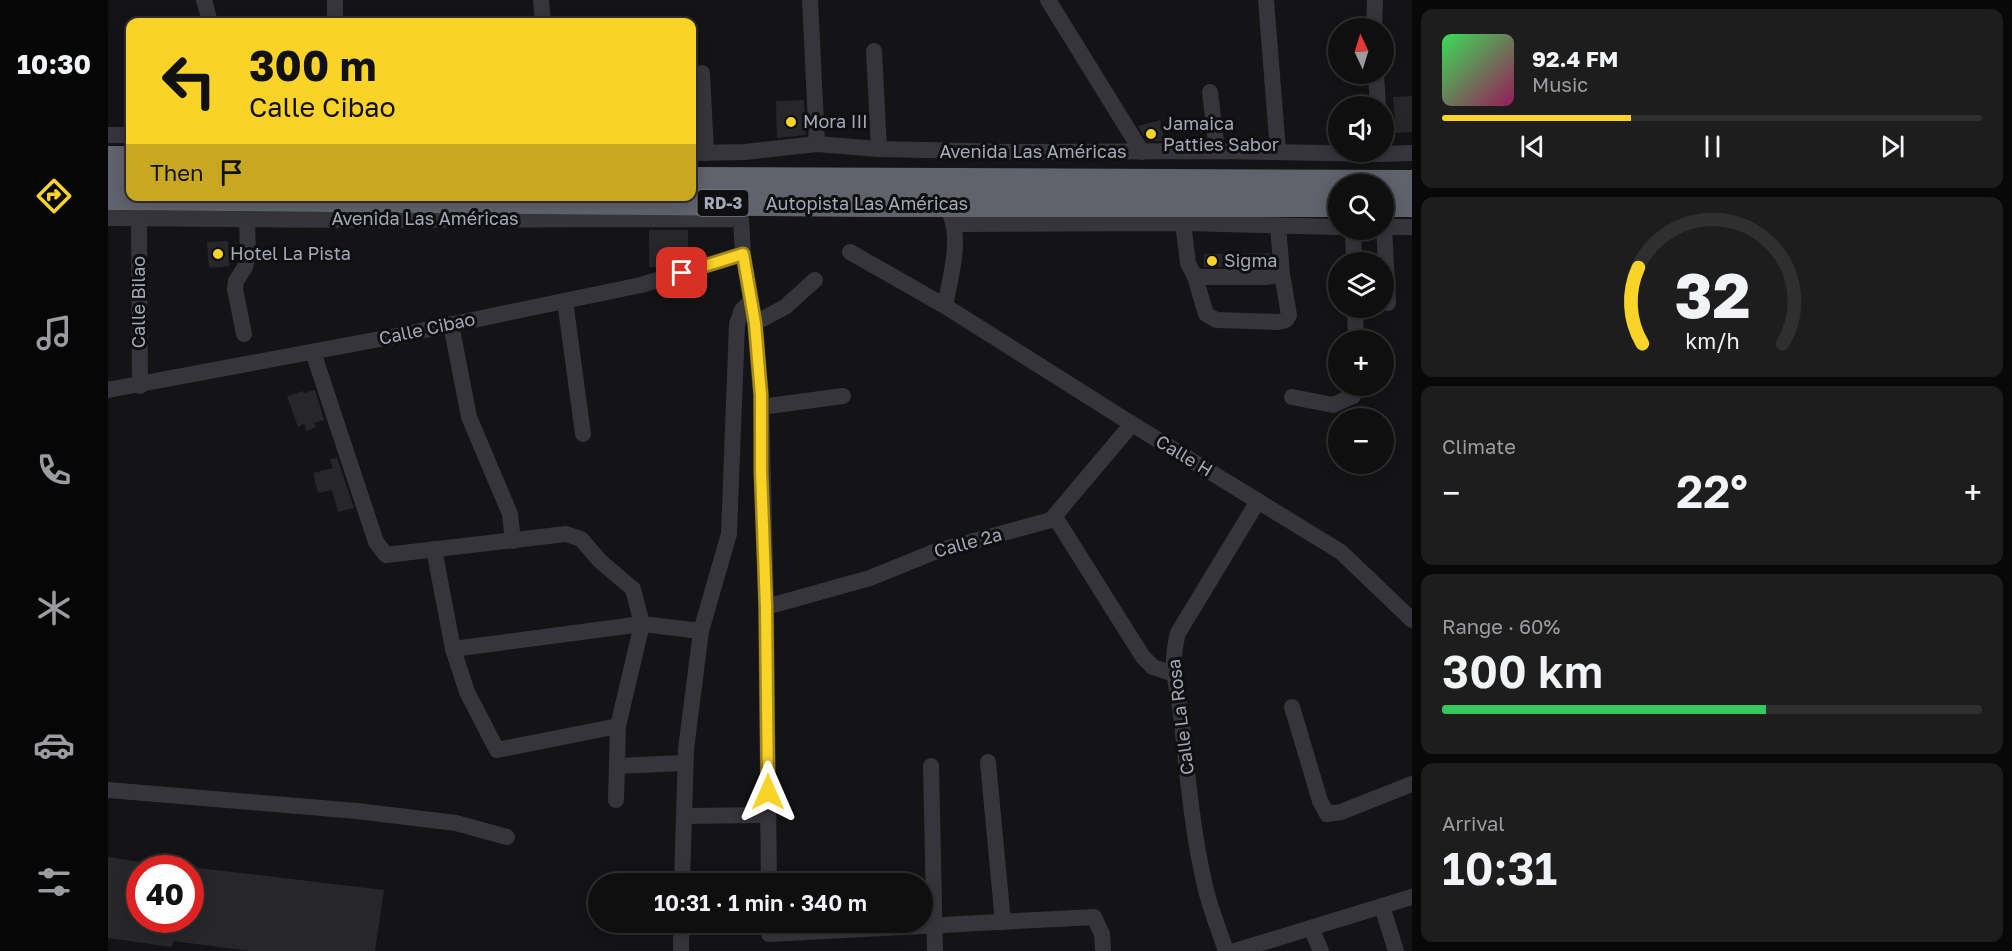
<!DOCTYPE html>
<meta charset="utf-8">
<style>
body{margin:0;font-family:"Golos Text",sans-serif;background:#1d1d1e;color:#f1f3f6;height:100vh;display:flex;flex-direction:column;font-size:22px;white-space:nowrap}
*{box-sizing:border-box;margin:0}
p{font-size:20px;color:#9b9c9f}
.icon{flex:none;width:33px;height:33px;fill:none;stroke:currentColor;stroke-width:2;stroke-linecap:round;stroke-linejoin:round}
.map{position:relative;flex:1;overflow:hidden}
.drawer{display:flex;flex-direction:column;gap:9px;padding:9px;background:#080809;width:600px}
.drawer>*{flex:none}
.guide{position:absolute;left:18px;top:18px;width:570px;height:183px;border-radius:12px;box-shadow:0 3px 15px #0003,0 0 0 2px #2f2f30;background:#f9d328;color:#111;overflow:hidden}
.needle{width:39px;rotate:356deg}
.buttons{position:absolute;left:1220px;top:18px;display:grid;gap:12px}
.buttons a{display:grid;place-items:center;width:66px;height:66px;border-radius:50%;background:#0f0f10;box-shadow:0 3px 15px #0003,0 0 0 2px #2f2f30;font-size:30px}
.speed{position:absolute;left:18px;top:855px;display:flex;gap:12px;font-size:30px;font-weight:700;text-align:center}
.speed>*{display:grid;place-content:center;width:78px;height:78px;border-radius:50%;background:#0f0f10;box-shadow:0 3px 15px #0003,0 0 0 2px #2f2f30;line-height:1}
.speed .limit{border:9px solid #d22;background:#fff;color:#111}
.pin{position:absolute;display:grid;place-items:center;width:51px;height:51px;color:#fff;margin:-26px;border-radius:12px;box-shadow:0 3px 9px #0006}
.me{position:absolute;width:66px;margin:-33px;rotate:0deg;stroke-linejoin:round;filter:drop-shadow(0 0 4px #0008)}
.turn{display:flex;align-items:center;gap:21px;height:126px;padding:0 24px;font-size:27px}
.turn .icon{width:78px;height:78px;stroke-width:2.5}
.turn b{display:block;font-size:42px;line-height:51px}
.then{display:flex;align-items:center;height:57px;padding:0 24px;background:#0003;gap:12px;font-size:22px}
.big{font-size:45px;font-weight:600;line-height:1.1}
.drawer .widget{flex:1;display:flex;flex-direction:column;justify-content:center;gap:9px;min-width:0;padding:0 21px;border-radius:12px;background:#1d1d1e}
.drawer .dial{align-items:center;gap:0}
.dial svg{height:156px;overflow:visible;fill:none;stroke:#2f2f30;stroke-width:7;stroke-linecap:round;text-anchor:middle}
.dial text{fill:#f1f3f6;stroke:none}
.song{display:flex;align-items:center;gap:18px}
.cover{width:72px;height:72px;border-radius:9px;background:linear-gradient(135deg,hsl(130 70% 55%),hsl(330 70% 35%))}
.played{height:6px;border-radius:3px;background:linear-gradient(90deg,#f9d328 35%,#2f2f30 35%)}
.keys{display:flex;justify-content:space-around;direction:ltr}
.heat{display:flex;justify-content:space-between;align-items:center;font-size:33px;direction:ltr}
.charge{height:9px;border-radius:4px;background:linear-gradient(90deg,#34c759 60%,#2f2f30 0)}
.trip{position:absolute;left:480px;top:873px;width:345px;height:60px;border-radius:30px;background:#0f0f10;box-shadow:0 3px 15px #0003,0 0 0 2px #2f2f30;font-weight:600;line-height:60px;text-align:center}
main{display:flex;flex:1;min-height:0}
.tabs{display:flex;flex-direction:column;width:108px;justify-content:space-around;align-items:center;background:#060606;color:#9b9c9f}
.tabs .icon{width:42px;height:42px}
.tabs .on{color:#f9d328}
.tabs b{font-size:27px;color:#f1f3f6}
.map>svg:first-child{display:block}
</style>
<main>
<nav class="tabs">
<b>10:30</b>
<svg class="icon on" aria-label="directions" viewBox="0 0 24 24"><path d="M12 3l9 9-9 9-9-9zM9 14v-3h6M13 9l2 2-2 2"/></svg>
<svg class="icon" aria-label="music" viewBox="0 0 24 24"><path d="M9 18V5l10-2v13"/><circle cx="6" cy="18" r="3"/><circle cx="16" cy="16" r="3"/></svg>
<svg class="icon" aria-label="phone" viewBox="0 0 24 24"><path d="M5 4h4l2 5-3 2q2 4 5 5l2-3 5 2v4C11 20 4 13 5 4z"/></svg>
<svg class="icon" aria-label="climate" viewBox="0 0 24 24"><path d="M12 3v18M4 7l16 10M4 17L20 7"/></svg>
<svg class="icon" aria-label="car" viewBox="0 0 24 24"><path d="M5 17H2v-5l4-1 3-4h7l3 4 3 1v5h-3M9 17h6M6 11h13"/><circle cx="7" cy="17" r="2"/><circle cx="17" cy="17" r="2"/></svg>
<svg class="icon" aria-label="filters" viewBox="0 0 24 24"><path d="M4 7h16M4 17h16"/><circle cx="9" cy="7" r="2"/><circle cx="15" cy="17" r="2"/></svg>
</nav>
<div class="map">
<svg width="1304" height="951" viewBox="0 0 1304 951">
<rect width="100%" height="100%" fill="#141416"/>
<g fill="#27272a">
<path d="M1304 96V132L1288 133 1285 97Z"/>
<path d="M696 100 698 135 669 138 668 101Z"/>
<path d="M1052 120 1057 141H1039L1030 126Z"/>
<path d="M541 230H580V256H556V267H541Z"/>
<path d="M120 241 121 266 101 268 99 242Z"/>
<path d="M1162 253 1163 266 1096 267V254Z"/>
<path d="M207 390 216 420 206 423 208 427 199 431 196 424 190 427 179 396 195 391 196 393Z"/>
<path d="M229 458 246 508 230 512 224 490 210 493 205 473 225 468 222 459Z"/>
<path d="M0 857 32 862V920H82V867L276 890 267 951H142L65 941 64 947 0 938Z"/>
</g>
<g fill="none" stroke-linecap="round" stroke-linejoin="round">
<g stroke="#35353b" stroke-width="16">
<path d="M96 0 102 22"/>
<path d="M227 0V22"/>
<path d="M433 0 435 22"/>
<path d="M702 0 709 144"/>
<path d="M940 0 1034 152"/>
<path d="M1158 0 1170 151"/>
<path d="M1266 28 1267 0"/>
<path d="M766 51 771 149"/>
<path d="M594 73 598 153"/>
<path d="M1268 74 1270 106"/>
<path d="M1102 92 1109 151"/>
<path d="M0 135H22"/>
<path d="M584 153 637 152 709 144 771 149 905 152 1109 151 1273 154 1304 153"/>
<path d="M0 218 242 220 633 219 635 254 647 323 653 395 658 607 661 884"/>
<path d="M31 218 32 386"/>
<path d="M1075 223 1080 263 1087 277H1159L1174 274 1170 226"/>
<path d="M846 224 1075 223 1230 227"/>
<path d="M1275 227H1304"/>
<path d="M1276 227 1280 303"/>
<path d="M1245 230 1246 262"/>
<path d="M742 252 837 306 1024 424 1233 552 1304 620"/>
<path d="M1087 277 1098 314 1108 320 1170 322 1178 320 1181 315 1174 274"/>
<path d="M457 301 475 434"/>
<path d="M837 306C842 277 853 245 843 216"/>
<path d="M1247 308 1248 340"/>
<path d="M647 323 677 307 707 280"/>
<path d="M343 324 361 417 402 514 405 541"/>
<path d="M136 334 127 289 128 281 137 267 140 255 139 219"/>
<path d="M205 352 268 542 278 555 458 534 473 539 492 561 525 589 534 624 510 726 508 800"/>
<path d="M0 390 288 336 533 285 635 254"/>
<path d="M1184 397 1225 405 1245 396 1249 386"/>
<path d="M653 407 735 396"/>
<path d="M947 517 1035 657 1045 667 1066 674"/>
<path d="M326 549 345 649 359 692 389 750 510 726"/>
<path d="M658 607 762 578 826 552 943 520 1024 424"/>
<path d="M345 649 534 624 593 631"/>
<path d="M1184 707 1212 801 1219 814 1233 812 1304 784"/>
<path d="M880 762 895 922"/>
<path d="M509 766 577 763"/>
<path d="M823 766 827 951"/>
<path d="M0 790 249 811 348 823 399 837"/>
<path d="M576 816 660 815"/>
<path d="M574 884 578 749 593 631 621 534 629 324 634 310 642 302"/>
<path d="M1274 906 1288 951"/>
<path d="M1203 928 1213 951"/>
<path d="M661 934 986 917 994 934 995 951"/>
<path d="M573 951V922"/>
<path d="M1118 951C1111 930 1102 908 1097 886 1084 830 1079 771 1073 714 1069 681 1061 668 1070 633L1150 501"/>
<path d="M1127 951 1304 897"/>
</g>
<g stroke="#60626c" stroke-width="26">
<path d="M0 159H22"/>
<path d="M0 179H22"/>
<path d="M584 180 1304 183"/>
<path d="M0 197 761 204H1230"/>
<path d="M1275 204H1304"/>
</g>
</g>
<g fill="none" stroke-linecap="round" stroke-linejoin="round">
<defs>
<path id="route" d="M574 273 635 254 647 323 653 395V471L658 607 660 792"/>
</defs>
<use href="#route" stroke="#a2891a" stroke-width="15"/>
<use href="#route" stroke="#f9d328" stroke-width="10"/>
</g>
<g fill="#f9d328" stroke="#0f0f11" stroke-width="2">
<circle cx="683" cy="122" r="6"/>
<circle cx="1043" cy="134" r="6"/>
<circle cx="110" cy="254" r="6"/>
<circle cx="1104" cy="261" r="6"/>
</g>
<g text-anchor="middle" stroke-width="6" stroke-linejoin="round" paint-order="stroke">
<rect fill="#0f0f11" stroke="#787a85" stroke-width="1.5" x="589.5" y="190" width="51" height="26" rx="4.5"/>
<g font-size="16" font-weight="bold" fill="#a5a8b7">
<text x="615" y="209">RD-3</text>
</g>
<g font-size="18" fill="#a5a8b7" stroke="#0f0f11" text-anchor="start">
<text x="695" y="128">Mora III</text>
<text x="1055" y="130">Jamaica<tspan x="1055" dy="21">Patties Sabor</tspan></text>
<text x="122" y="260">Hotel La Pista</text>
<text x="1116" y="267">Sigma</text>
</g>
<g font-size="18" fill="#a5a8b7" stroke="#0f0f11">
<text x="925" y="158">Avenida Las Américas</text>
<text x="759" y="210">Autopista Las Américas</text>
<text x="317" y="225">Avenida Las Américas</text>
<text transform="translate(31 302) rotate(-90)" y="6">Calle Bilao</text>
<text transform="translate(319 329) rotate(-12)" y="6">Calle Cibao</text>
<text transform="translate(1076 456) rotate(31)" y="6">Calle H</text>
<text transform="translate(860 543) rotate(-15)" y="6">Calle 2a</text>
<text transform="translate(1073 717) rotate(-97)" y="6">Calle La Rosa</text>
</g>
</g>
</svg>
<div class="buttons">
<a><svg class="needle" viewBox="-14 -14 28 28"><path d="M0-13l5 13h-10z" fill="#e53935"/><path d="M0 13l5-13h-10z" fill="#9b9c9f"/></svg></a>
<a><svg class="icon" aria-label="sound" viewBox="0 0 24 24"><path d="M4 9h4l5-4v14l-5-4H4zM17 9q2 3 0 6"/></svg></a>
<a><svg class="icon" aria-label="search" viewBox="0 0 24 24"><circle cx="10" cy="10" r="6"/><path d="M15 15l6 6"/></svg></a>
<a><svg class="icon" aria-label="layers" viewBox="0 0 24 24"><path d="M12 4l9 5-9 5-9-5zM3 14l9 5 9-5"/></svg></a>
<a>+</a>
<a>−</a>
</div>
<div class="speed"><div class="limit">40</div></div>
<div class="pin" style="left:574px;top:273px;background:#d93025"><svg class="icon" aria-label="arrive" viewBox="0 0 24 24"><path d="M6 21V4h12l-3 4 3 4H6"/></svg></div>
<svg class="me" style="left:660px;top:792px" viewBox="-20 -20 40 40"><path d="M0-17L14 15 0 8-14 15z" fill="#f9d328" stroke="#fff" stroke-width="4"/></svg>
<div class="trip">10:31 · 1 min · 340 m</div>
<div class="guide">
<div class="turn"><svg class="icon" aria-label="left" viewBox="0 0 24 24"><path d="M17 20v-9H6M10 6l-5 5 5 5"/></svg><div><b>300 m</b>Calle Cibao</div></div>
<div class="then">Then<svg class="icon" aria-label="arrive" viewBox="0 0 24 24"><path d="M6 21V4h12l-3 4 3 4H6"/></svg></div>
</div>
</div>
<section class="drawer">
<div class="widget">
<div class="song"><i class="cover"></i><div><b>92.4 FM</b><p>Music</p></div></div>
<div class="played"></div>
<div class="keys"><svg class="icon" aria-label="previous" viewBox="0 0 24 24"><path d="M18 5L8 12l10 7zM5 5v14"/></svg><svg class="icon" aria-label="pause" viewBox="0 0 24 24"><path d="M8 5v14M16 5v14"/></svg><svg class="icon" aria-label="next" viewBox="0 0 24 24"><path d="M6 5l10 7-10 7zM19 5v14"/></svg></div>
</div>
<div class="widget dial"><svg viewBox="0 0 100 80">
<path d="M14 69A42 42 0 1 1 86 69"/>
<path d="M14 69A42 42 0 0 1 12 30" stroke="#f9d328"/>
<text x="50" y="56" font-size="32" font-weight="700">32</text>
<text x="50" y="72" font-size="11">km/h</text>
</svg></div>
<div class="widget"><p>Climate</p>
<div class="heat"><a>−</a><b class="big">22°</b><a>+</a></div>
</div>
<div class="widget"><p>Range · 60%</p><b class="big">300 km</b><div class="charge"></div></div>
<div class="widget"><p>Arrival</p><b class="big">10:31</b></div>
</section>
</main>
